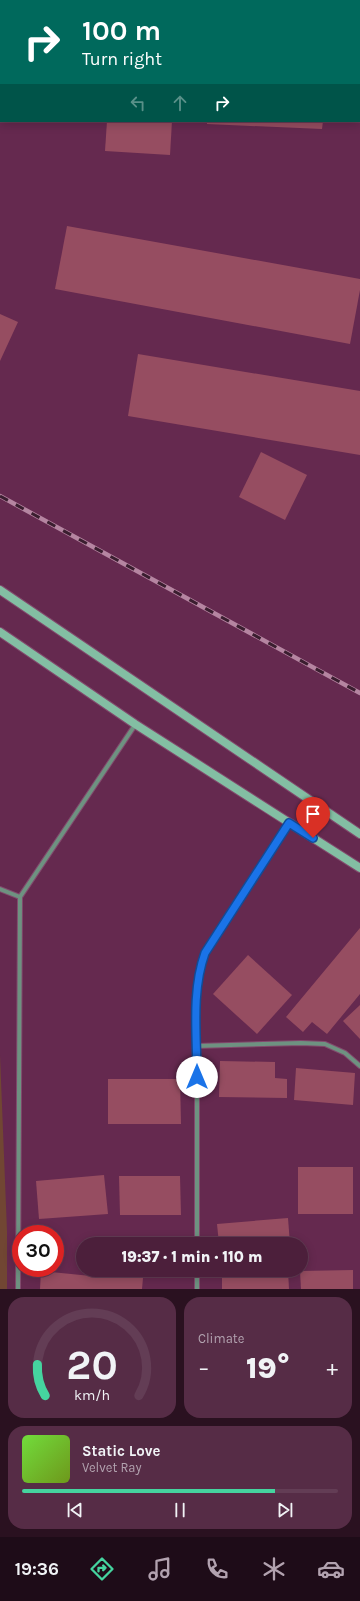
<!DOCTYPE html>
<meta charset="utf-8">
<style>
body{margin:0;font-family:Karla,sans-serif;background:#562c46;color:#f1f3f6;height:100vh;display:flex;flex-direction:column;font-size:15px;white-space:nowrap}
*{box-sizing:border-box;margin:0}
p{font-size:13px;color:#b2a2af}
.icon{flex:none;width:22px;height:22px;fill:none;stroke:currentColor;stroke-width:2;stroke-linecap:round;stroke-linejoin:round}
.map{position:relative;height:1289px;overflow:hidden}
.drawer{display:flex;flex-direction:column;gap:8px;padding:8px;background:#2a1120;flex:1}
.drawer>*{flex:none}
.top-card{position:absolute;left:0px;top:0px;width:360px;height:122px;box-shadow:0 2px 10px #0003,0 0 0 1px #633d55;background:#00695c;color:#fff;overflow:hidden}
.speed{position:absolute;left:12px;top:1225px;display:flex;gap:8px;font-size:20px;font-weight:700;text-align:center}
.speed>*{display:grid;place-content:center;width:52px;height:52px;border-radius:50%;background:#4c1f3b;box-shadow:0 2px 10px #0003,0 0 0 1px #633d55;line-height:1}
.speed .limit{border:6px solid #d22;background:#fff;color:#111}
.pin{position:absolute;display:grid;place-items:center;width:34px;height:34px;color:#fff;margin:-41px -17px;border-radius:50% 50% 50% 0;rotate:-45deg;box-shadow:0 0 4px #0007}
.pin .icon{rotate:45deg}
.me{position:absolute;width:44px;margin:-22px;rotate:0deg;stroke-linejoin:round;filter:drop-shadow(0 0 3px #0008)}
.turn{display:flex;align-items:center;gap:14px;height:84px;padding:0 16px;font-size:18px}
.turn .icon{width:52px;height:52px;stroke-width:2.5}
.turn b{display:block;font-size:28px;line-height:34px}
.lanes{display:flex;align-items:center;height:38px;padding:0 16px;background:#0003;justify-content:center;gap:20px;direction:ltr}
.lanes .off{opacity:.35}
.big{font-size:30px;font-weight:800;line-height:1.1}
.drawer .tile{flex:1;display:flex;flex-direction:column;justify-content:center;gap:6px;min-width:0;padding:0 14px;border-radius:16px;background:#562c46}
.drawer .dial{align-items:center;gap:0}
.dial svg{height:104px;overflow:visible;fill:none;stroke:#633d55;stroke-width:7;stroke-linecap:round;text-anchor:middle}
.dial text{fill:#f1f3f6;stroke:none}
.song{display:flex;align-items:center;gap:12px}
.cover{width:48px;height:48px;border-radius:6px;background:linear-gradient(135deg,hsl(100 70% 55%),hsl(80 70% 35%))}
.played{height:4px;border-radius:2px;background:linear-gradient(90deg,#45d49f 80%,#633d55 80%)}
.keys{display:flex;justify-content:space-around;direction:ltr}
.heat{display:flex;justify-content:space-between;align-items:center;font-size:22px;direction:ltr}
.drawer .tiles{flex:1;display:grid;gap:8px;grid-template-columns:1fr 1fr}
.tile:last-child{grid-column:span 2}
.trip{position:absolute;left:76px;top:1237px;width:232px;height:40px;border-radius:20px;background:#4c1f3b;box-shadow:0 2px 10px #0003,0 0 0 1px #633d55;font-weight:800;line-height:40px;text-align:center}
.dock{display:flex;height:64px;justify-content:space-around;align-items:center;background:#1e0c18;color:#b2a2af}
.dock .icon{width:28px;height:28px}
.dock .on{color:#45d49f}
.dock b{font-size:18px;color:#f1f3f6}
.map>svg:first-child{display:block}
</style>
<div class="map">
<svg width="360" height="1289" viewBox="0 0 360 1289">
<rect width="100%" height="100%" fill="#65294f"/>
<path fill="#714633" d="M0 1055 7 1231V1289H0Z"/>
<g fill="#964d61">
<path d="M107 121H172L170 155 105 151Z"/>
<path d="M207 121H323L322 129 207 124Z"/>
<path d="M67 226 360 279V290L350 344 55 289Z"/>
<path d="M0 314 18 322 0 361Z"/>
<path d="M138 354 360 391V455L128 416Z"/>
<path d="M261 452 307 475 285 520 239 497Z"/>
<path d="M360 928V994L327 1034 312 1022 303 1032 286 1017Z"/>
<path d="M248 955 292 995 257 1034 213 994Z"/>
<path d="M360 1005V1039L343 1021Z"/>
<path d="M220 1061 275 1062V1078L287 1079V1098L219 1097Z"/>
<path d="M296 1068 355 1073 353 1105 294 1100Z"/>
<path d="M108 1079H180L181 1124H108Z"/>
<rect x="298" y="1167" width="55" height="47"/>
<path d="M104 1175 108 1214 39 1219 36 1181Z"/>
<path d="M119 1176H180L181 1215H120Z"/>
<path d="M288 1218 290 1244H219L217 1224Z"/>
<path d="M353 1270V1289H301L300 1271Z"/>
<path d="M41 1271 101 1277V1274L143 1278 142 1289H40Z"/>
<path d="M288 1271 289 1289H222V1273Z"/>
</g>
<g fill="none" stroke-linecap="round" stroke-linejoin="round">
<defs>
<g id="street">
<path d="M0 889 20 897"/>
<path d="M196 1046 301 1043 325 1044 345 1053 360 1066"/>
<path d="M197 1244V987L199 969 205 953 289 823"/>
<path d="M197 1270V1289"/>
<path d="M18 1289 20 897 135 725"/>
</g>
<g id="secondary">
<path d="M0 590 360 834"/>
<path d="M0 632 135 724 360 868"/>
</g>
</defs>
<use href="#street" stroke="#824a6d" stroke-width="6"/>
<use href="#secondary" stroke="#824a6d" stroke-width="10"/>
<use href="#street" stroke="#6e9281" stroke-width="4"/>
<use href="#secondary" stroke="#83bea3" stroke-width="8"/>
<defs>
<path id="rail" d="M0 496 360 693"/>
</defs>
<use href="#rail" stroke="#b585a1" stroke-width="4.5"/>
<use href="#rail" stroke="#3a1e2f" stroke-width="3" stroke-dasharray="9" stroke-linecap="butt"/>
</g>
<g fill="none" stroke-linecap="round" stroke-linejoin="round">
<defs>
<path id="route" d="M197 1077C197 1036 191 992 205 953L289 823 313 838"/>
</defs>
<use href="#route" stroke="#114b97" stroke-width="10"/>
<use href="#route" stroke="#1a73e8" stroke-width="7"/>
</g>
</svg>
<div class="speed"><div class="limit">30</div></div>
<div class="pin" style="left:313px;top:838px;background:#d93025"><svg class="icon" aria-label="arrive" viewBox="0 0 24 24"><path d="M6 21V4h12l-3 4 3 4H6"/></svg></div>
<svg class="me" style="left:197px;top:1077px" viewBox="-20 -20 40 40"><circle r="19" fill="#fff"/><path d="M0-13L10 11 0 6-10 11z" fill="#1a73e8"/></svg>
<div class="trip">19:37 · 1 min · 110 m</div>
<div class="top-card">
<div class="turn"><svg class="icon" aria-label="right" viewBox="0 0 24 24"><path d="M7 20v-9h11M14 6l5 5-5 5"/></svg><div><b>100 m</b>Turn right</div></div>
<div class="lanes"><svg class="icon off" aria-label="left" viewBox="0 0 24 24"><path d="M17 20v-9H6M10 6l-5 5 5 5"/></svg><svg class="icon off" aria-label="ahead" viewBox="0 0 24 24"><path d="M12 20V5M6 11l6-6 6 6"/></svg><svg class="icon" aria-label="right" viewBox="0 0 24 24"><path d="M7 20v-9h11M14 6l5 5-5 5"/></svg></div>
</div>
</div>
<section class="drawer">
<div class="tiles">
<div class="tile dial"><svg viewBox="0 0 100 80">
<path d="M14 69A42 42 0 1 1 86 69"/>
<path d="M14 69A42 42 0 0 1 8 45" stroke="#45d49f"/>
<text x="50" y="56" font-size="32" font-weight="700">20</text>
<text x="50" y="72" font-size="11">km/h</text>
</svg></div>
<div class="tile"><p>Climate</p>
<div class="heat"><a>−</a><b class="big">19°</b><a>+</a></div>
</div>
<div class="tile">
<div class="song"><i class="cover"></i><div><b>Static Love</b><p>Velvet Ray</p></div></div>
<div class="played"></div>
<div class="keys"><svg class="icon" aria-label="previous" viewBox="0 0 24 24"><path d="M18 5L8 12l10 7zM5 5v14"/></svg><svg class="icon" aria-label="pause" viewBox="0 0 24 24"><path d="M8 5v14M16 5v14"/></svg><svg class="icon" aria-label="next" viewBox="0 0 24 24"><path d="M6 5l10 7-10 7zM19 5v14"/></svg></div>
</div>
</div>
</section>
<nav class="dock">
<b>19:36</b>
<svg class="icon on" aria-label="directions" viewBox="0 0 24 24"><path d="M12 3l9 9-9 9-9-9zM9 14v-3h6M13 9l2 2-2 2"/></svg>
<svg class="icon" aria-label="music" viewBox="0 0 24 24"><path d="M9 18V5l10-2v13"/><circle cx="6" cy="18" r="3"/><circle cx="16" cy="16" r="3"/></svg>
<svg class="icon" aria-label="phone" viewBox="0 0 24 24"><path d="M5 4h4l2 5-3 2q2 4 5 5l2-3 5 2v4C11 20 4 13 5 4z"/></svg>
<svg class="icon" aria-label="climate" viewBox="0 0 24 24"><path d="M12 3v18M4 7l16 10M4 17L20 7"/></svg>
<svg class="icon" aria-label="car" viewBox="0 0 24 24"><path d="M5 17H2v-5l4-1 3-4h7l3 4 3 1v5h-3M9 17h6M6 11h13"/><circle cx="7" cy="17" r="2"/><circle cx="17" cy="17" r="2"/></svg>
</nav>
